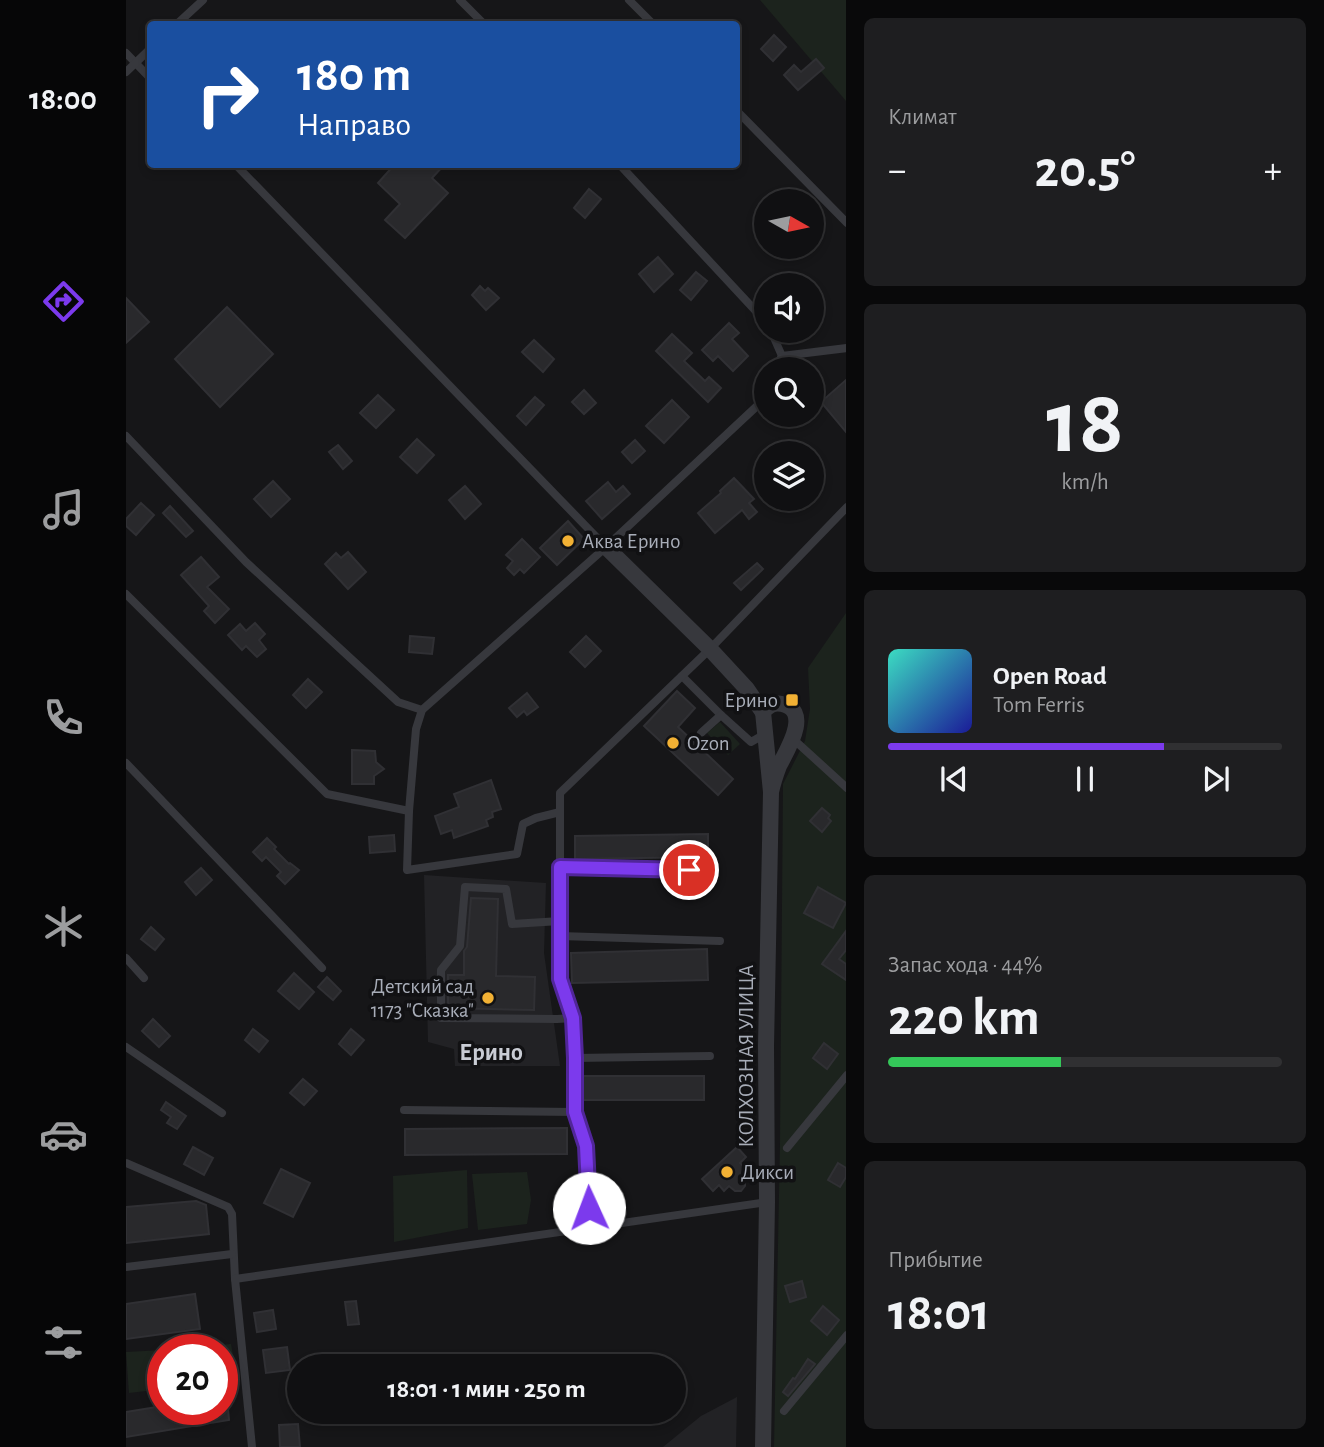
<!DOCTYPE html>
<html lang="ru">
<meta charset="utf-8">
<style>
body{margin:0;font-family:"Alegreya Sans",sans-serif;background:#1e1e20;color:#f1f3f6;height:100vh;display:flex;flex-direction:column;font-size:26px;white-space:nowrap}
*{box-sizing:border-box;margin:0}
p{font-size:23px;color:#9c9d9f}
.icon{flex:none;width:38px;height:38px;fill:none;stroke:currentColor;stroke-width:2;stroke-linecap:round;stroke-linejoin:round}
.map{position:relative;flex:1;overflow:hidden}
.drawer{display:flex;flex-direction:column;gap:18px;padding:18px;background:#09090a;width:478px}
.drawer>*{flex:none}
.guide{position:absolute;left:21px;top:21px;width:593px;height:147px;border-radius:7px;box-shadow:0 4px 10px #0003,0 0 0 2px #303032;background:#1a4fa0;color:#fff;overflow:hidden}
.needle{width:46px;rotate:99deg}
.fabs{position:absolute;left:628px;top:189px;display:grid;gap:14px}
.fabs a{display:grid;place-items:center;width:70px;height:70px;border-radius:50%;background:#101012;box-shadow:0 4px 10px #0003,0 0 0 2px #303032;font-size:35px}
.speed{position:absolute;left:21px;top:1334px;display:flex;gap:14px;font-size:35px;font-weight:700;text-align:center}
.speed>*{display:grid;place-content:center;width:91px;height:91px;border-radius:50%;background:#101012;box-shadow:0 4px 10px #0003,0 0 0 2px #303032;line-height:1}
.speed .limit{border:10px solid #d22;background:#fff;color:#111}
.pin{position:absolute;display:grid;place-items:center;width:60px;height:60px;color:#fff;margin:-30px;border:4px solid #fff;border-radius:50%;box-shadow:0 2px 7px #0007}
.me{position:absolute;width:77px;margin:-38px;rotate:358deg;stroke-linejoin:round;filter:drop-shadow(0 0 5px #0008)}
.turn{display:flex;align-items:center;gap:24px;height:147px;padding:0 35px;font-size:32px}
.turn .icon{width:91px;height:91px;stroke-width:2.5}
.turn b{display:block;font-size:49px;line-height:60px}
.big{font-size:52px;font-weight:700;line-height:1.1}
.drawer .widget{flex:1;display:flex;flex-direction:column;justify-content:center;gap:10px;min-width:0;padding:0 24px;border-radius:10px;background:#1e1e20}
.drawer .dial{align-items:center;gap:0}
.dial b{font-size:91px;line-height:1}
.song{display:flex;align-items:center;gap:21px}
.cover{width:84px;height:84px;border-radius:10px;background:linear-gradient(135deg,hsl(170 70% 55%),hsl(240 70% 35%))}
.played{height:7px;border-radius:4px;background:linear-gradient(90deg,#7c3aed 70%,#303032 70%)}
.keys{display:flex;justify-content:space-around;direction:ltr}
.heat{display:flex;justify-content:space-between;align-items:center;font-size:38px;direction:ltr}
.charge{height:10px;border-radius:5px;background:linear-gradient(90deg,#34c759 44%,#303032 0)}
.trip{position:absolute;left:161px;top:1354px;width:399px;height:70px;border-radius:35px;background:#101012;box-shadow:0 4px 10px #0003,0 0 0 2px #303032;font-weight:700;line-height:70px;text-align:center}
main{display:flex;flex:1;min-height:0}
.tabs{display:flex;flex-direction:column;width:126px;justify-content:space-around;align-items:center;background:#060607;color:#9c9d9f}
.tabs .icon{width:49px;height:49px}
.tabs .selected{color:#7c3aed}
.tabs b{font-size:32px;color:#f1f3f6}
.map>svg:first-child{display:block}
</style>
<main>
<nav class="tabs">
<b>18:00</b>
<svg class="icon selected" aria-label="directions" viewBox="0 0 24 24"><path d="M12 3l9 9-9 9-9-9zM9 14v-3h6M13 9l2 2-2 2"/></svg>
<svg class="icon" aria-label="music" viewBox="0 0 24 24"><path d="M9 18V5l10-2v13"/><circle cx="6" cy="18" r="3"/><circle cx="16" cy="16" r="3"/></svg>
<svg class="icon" aria-label="phone" viewBox="0 0 24 24"><path d="M5 4h4l2 5-3 2q2 4 5 5l2-3 5 2v4C11 20 4 13 5 4z"/></svg>
<svg class="icon" aria-label="climate" viewBox="0 0 24 24"><path d="M12 3v18M4 7l16 10M4 17L20 7"/></svg>
<svg class="icon" aria-label="car" viewBox="0 0 24 24"><path d="M5 17H2v-5l4-1 3-4h7l3 4 3 1v5h-3M9 17h6M6 11h13"/><circle cx="7" cy="17" r="2"/><circle cx="17" cy="17" r="2"/></svg>
<svg class="icon" aria-label="filters" viewBox="0 0 24 24"><path d="M4 7h16M4 17h16"/><circle cx="9" cy="7" r="2"/><circle cx="15" cy="17" r="2"/></svg>
</nav>
<div class="map">
<svg width="721" height="1447" viewBox="0 0 721 1447">
<rect width="100%" height="100%" fill="#161618"/>
<g fill="#222225">
<path d="M298 875 420 883 418 953 434 1066H329L328 1049 302 1042Z"/>
<path d="M611 1397 610 1447H537L575 1416Z"/>
</g>
<g fill="#1c231d">
<path d="M634 0H720V101Z"/>
<path d="M720 613V1447H648L654 1144 657 784 679 741 684 709 682 668Z"/>
<path d="M594 722 614 744 602 755 581 733Z"/>
<path d="M341 1170 342 1228 268 1242 267 1176Z"/>
<path d="M401 1172 405 1200 401 1224 352 1230 346 1174Z"/>
<path d="M105 1344 111 1378 96 1380V1349H49Z"/>
<path d="M37 1350V1389L3 1393 0 1352Z"/>
</g>
<g fill="#29292c" stroke="#303034" stroke-width="2">
<path d="M648 35 660 47 647 61 635 49Z"/>
<path d="M690 59 698 68 672 90 658 75 668 65 675 72Z"/>
<path d="M269 164H319L306 178 322 193 279 238 259 220 274 204 252 183Z"/>
<path d="M463 189 475 199 459 218 448 208Z"/>
<path d="M532 257 547 274 528 292 513 274Z"/>
<path d="M570 272 581 281 565 300 554 290Z"/>
<path d="M354 286 359 291 362 288 373 298 360 310 346 295Z"/>
<path d="M0 298 23 322 0 343Z"/>
<path d="M101 307 147 354 94 407 49 359Z"/>
<path d="M603 323 613 333 606 339 622 356 607 371 592 356 587 361 576 350Z"/>
<path d="M546 334 566 353 558 361 579 381 583 377 595 388 582 402 530 351Z"/>
<path d="M408 340 428 359 417 372 396 352Z"/>
<path d="M720 380V432L695 402Z"/>
<path d="M458 390 470 403 458 414 446 402Z"/>
<path d="M252 395 268 410 250 428 234 413Z"/>
<path d="M409 397 418 405 400 425 391 416Z"/>
<path d="M546 400 563 417 538 443 520 426Z"/>
<path d="M291 439 308 455 291 473 274 457Z"/>
<path d="M509 440 519 451 506 463 496 452Z"/>
<path d="M212 445 226 461 217 469 203 452Z"/>
<path d="M608 478 628 499 623 503 631 512 623 519 616 510 589 533 572 513 595 493 594 491Z"/>
<path d="M147 481 164 499 145 517 128 499Z"/>
<path d="M482 482 490 492 497 486 504 494 476 519 460 501Z"/>
<path d="M339 486 355 504 339 519 323 500Z"/>
<path d="M15 503 28 515 10 535 0 526V519Z"/>
<path d="M44 506 67 531 60 537 37 513Z"/>
<path d="M442 521 458 539 431 565 414 548Z"/>
<path d="M396 539 414 557 398 573 394 569 388 575 381 568 387 561 380 555Z"/>
<path d="M222 552 240 572 222 589 199 564 210 553 215 558Z"/>
<path d="M75 557 93 577 81 587 103 609 89 623 78 611 83 606 55 575Z"/>
<path d="M631 563 637 569 615 590 608 583Z"/>
<path d="M129 623 139 634 133 640 140 649 131 657 120 646 116 650 102 635 114 624 120 631Z"/>
<path d="M284 636 308 638 306 654 283 652Z"/>
<path d="M460 636 475 651 459 667 444 652Z"/>
<path d="M182 679 196 692 180 708 167 695Z"/>
<path d="M551 691 569 708 552 727 607 779 592 795 518 726Z"/>
<path d="M401 693 412 707 401 715 398 711 391 717 383 708Z"/>
<path d="M226 750 249 751 250 762 258 769 248 776V784H226Z"/>
<path d="M365 780 375 809 366 812 367 817 360 820 362 826 328 838 326 830 315 834 309 816 333 807 328 794Z"/>
<path d="M696 808 704 815 702 818 705 821 696 832 684 821Z"/>
<path d="M582 834V857L449 859V836Z"/>
<path d="M268 835 269 851 244 853 243 837Z"/>
<path d="M141 838 150 847 148 849 163 864 164 863 173 870 159 884 151 876 155 872 140 857 136 861 127 852Z"/>
<path d="M75 868 86 880 70 895 59 882Z"/>
<path d="M692 887 720 903 707 928 678 913Z"/>
<path d="M345 898 372 899 370 976 409 977 408 1010 322 1008V975H338V951L341 947Z"/>
<path d="M25 927 38 939 29 950 15 939Z"/>
<path d="M720 931V950L713 959 720 964V980L696 964Z"/>
<path d="M581 949 582 980 446 983 445 953Z"/>
<path d="M168 973 188 992 173 1009 152 991Z"/>
<path d="M201 977 215 991 207 1000 192 987Z"/>
<path d="M27 1019 44 1036 33 1047 16 1031Z"/>
<path d="M127 1029 142 1041 133 1052 119 1040Z"/>
<path d="M225 1029 238 1040 225 1055 213 1044Z"/>
<path d="M698 1043 712 1054 701 1069 687 1058Z"/>
<rect x="457" y="1076" width="121" height="24"/>
<path d="M177 1079 191 1091 178 1105 164 1093Z"/>
<path d="M40 1102 60 1116 51 1129 41 1123 45 1117 35 1110Z"/>
<path d="M441 1128V1154L279 1155V1129Z"/>
<path d="M67 1147 87 1158 78 1175 58 1164Z"/>
<path d="M611 1147 620 1157 614 1163 620 1169 615 1175 619 1179V1186L615 1191H609L603 1186 598 1191 593 1185 587 1191 576 1179Z"/>
<path d="M712 1163 720 1168V1177L714 1187 702 1180Z"/>
<path d="M155 1169 184 1183 167 1217 138 1203Z"/>
<path d="M70 1201 80 1205 83 1234 0 1243V1207Z"/>
<path d="M676 1281 680 1297 664 1302 659 1286Z"/>
<path d="M69 1294 74 1329 0 1339V1304Z"/>
<path d="M230 1301 233 1324 222 1325 219 1302Z"/>
<path d="M697 1306 713 1320 701 1335 685 1321Z"/>
<path d="M147 1310 150 1329 131 1332 128 1313Z"/>
<path d="M161 1347 164 1370 140 1373 137 1350Z"/>
<path d="M682 1359 689 1364 662 1396 657 1392 667 1378 669 1379Z"/>
<path d="M37 1406V1409H102L103 1420 0 1437V1412Z"/>
<path d="M172 1424 174 1447H154L153 1425Z"/>
</g>
<g fill="none" stroke-linecap="round" stroke-linejoin="round">
<g stroke="#37383d" stroke-width="8">
<path d="M334 0 358 24"/>
<path d="M503 0 527 24"/>
<path d="M51 24 77 0"/>
<path d="M0 53 24 78"/>
<path d="M0 72 24 49"/>
<path d="M611 111 721 223"/>
<path d="M109 164 480 547"/>
<path d="M493 164 640 322"/>
<path d="M645 331 656 356"/>
<path d="M649 369 656 356 721 348"/>
<path d="M0 436 120 562 272 702 296 710"/>
<path d="M0 594 201 794 283 811"/>
<path d="M556 676 595 715"/>
<path d="M575 733 595 715 625 742 639 734"/>
<path d="M666 738 721 788"/>
<path d="M0 763 196 968"/>
<path d="M434 812 410 818 397 824 391 854 281 870 283 811 290 729 296 710 480 547 631 406 640 387"/>
<path d="M434 867 589 871"/>
<path d="M434 921 386 924 380 889 339 887 334 946 315 970V1018L431 1019 447 1018"/>
<path d="M434 936 594 941"/>
<path d="M0 958 18 978"/>
<path d="M0 1047 96 1113"/>
<path d="M449 1058 584 1056"/>
<path d="M278 1110 449 1112"/>
<path d="M661 1148 721 1075"/>
<path d="M0 1163 102 1207 106 1214 109 1279"/>
<path d="M470 1226 463 1208 460 1146 449 1112V1058L447 1018 434 979V793L584 649 721 507"/>
<path d="M0 1267 106 1254"/>
<path d="M658 1411 721 1335"/>
<path d="M126 1447 109 1279 641 1202"/>
</g>
<g stroke="#37383d" stroke-width="16">
<path d="M480 547 584 649 621 689 636 711"/>
<path d="M637 1447 641 1202 640 1046 645 792 637 712C642 706 647 702 656 704 686 711 661 750 653 766 650 774 647 783 645 792"/>
</g>
</g>
<g fill="none" stroke-linecap="round" stroke-linejoin="round">
<defs>
<path id="route" d="M463 1208 460 1146 449 1112V1058L447 1018 434 979V867L563 870"/>
</defs>
<use href="#route" stroke="#51269a" stroke-width="18"/>
<use href="#route" stroke="#7c3aed" stroke-width="12"/>
</g>
<g fill="#f2b134" stroke="#111113" stroke-width="2.5">
<circle cx="442" cy="541" r="7"/>
<rect x="659" y="693" width="14" height="14" rx="3.5"/>
<circle cx="547" cy="743" r="7"/>
<circle cx="362" cy="998" r="7"/>
<circle cx="601" cy="1172" r="7"/>
</g>
<g text-anchor="middle" stroke-width="7" stroke-linejoin="round" paint-order="stroke">
<g font-size="21" fill="#a8adb8" stroke="#111113" text-anchor="start">
<text x="456" y="548">Аква Ерино</text>
<text x="652" y="707" text-anchor="end">Ерино</text>
<text x="561" y="750">Ozon</text>
<text x="348" y="993" text-anchor="end">Детский сад<tspan x="348" dy="24">1173 "Сказка"</tspan></text>
<text x="615" y="1179">Дикси</text>
</g>
<g font-size="21" fill="#a8adb8" stroke="#111113">
<text transform="translate(620 1056) rotate(-90)" y="7">КОЛХОЗНАЯ УЛИЦА</text>
</g>
<g font-size="24" font-weight="bold" fill="#c9ccd4" stroke="#111113">
<text x="365" y="1060">Ерино</text>
</g>
</g>
</svg>
<div class="fabs">
<a><svg class="needle" viewBox="-14 -14 28 28"><path d="M0-13l5 13h-10z" fill="#e53935"/><path d="M0 13l5-13h-10z" fill="#9c9d9f"/></svg></a>
<a><svg class="icon" aria-label="sound" viewBox="0 0 24 24"><path d="M4 9h4l5-4v14l-5-4H4zM17 9q2 3 0 6"/></svg></a>
<a><svg class="icon" aria-label="search" viewBox="0 0 24 24"><circle cx="10" cy="10" r="6"/><path d="M15 15l6 6"/></svg></a>
<a><svg class="icon" aria-label="layers" viewBox="0 0 24 24"><path d="M12 4l9 5-9 5-9-5zM3 14l9 5 9-5"/></svg></a>
</div>
<div class="speed"><div class="limit">20</div></div>
<div class="pin" style="left:563px;top:870px;background:#d93025"><svg class="icon" aria-label="arrive" viewBox="0 0 24 24"><path d="M6 21V4h12l-3 4 3 4H6"/></svg></div>
<svg class="me" style="left:463px;top:1208px" viewBox="-20 -20 40 40"><circle r="19" fill="#fff"/><path d="M0-13L10 11 0 6-10 11z" fill="#7c3aed"/></svg>
<div class="trip">18:01 · 1 мин · 250 m</div>
<div class="guide">
<div class="turn"><svg class="icon" aria-label="right" viewBox="0 0 24 24"><path d="M7 20v-9h11M14 6l5 5-5 5"/></svg><div><b>180 m</b>Направо</div></div>
</div>
</div>
<section class="drawer">
<div class="widget"><p>Климат</p>
<div class="heat"><a>−</a><b class="big">20.5°</b><a>+</a></div>
</div>
<div class="widget dial"><b>18</b><p>km/h</p></div>
<div class="widget">
<div class="song"><i class="cover"></i><div><b>Open Road</b><p>Tom Ferris</p></div></div>
<div class="played"></div>
<div class="keys"><svg class="icon" aria-label="previous" viewBox="0 0 24 24"><path d="M18 5L8 12l10 7zM5 5v14"/></svg><svg class="icon" aria-label="pause" viewBox="0 0 24 24"><path d="M8 5v14M16 5v14"/></svg><svg class="icon" aria-label="next" viewBox="0 0 24 24"><path d="M6 5l10 7-10 7zM19 5v14"/></svg></div>
</div>
<div class="widget"><p>Запас хода · 44%</p><b class="big">220 km</b><div class="charge"></div></div>
<div class="widget"><p>Прибытие</p><b class="big">18:01</b></div>
</section>
</main>
